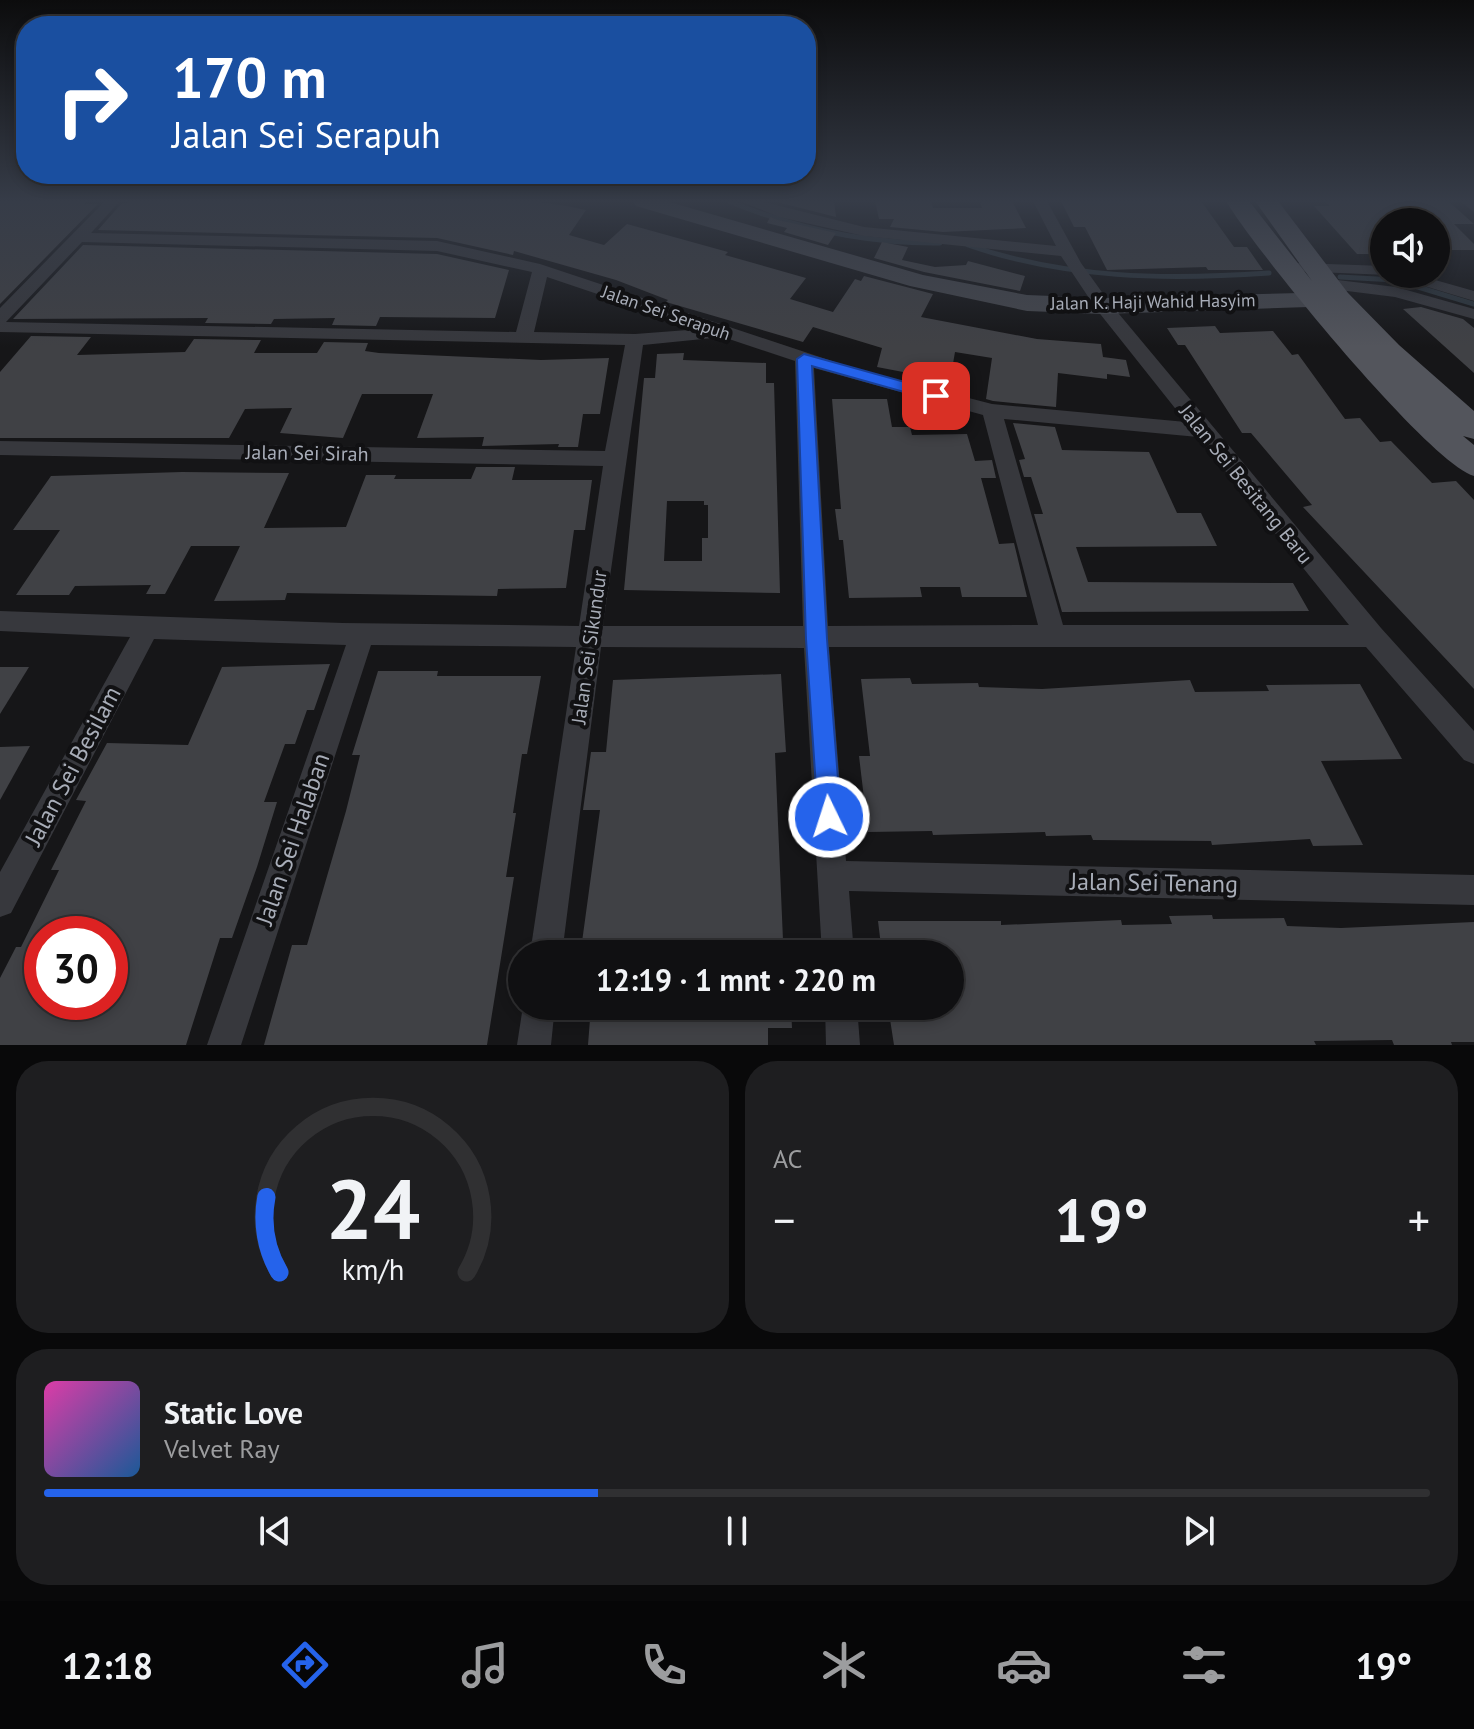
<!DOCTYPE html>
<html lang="id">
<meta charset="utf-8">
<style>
body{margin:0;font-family:"PT Sans",sans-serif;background:#1e1e20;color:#f1f3f6;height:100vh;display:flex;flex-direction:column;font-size:30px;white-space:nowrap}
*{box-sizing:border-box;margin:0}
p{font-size:26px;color:#9c9d9f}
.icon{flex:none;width:44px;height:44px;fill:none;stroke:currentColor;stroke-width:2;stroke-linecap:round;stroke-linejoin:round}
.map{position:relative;height:1045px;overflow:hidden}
.drawer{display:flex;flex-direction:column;gap:16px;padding:16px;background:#09090a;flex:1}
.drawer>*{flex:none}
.banner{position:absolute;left:16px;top:16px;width:800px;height:168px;border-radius:32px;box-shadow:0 4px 12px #0003,0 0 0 2px #303032;background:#1a4fa0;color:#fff;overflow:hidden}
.fabs{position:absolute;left:1370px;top:208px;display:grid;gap:16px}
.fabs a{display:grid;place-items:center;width:80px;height:80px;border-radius:50%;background:#101012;box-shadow:0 4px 12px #0003,0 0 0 2px #303032;font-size:40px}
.speed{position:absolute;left:24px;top:916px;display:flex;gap:16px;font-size:40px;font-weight:700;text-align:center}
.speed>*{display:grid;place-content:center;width:104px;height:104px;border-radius:50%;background:#101012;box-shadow:0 4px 12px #0003,0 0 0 2px #303032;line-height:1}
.speed .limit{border:12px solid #d22;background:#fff;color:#111}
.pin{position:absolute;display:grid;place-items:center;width:68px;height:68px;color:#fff;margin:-34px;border-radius:16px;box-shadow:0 4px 12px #0006}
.me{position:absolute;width:88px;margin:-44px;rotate:356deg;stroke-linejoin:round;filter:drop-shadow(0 0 6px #0008)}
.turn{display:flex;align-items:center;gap:28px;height:168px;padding:0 24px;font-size:36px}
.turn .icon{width:104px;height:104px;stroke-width:2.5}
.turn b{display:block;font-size:56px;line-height:68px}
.big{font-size:60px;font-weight:600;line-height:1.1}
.drawer .tile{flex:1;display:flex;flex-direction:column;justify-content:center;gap:12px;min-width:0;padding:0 28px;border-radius:32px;background:#1e1e20}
.drawer .dial{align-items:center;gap:0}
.dial svg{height:208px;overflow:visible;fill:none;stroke:#303032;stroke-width:7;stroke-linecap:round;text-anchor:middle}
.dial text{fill:#f1f3f6;stroke:none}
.song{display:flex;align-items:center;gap:24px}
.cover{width:96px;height:96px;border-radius:12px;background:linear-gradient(135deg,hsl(320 70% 55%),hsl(210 70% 35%))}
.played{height:8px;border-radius:4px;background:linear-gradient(90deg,#2563eb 40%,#303032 40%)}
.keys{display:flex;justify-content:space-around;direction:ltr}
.heat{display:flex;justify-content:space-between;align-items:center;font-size:44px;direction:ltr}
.drawer .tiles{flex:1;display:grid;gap:16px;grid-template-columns:1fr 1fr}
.tile:last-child{grid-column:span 2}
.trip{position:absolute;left:508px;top:940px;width:456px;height:80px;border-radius:40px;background:#101012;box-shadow:0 4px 12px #0003,0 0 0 2px #303032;font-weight:600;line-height:80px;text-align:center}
.tabs{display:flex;height:128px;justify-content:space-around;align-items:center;background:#060607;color:#9c9d9f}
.tabs .icon{width:56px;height:56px}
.tabs .active{color:#2563eb}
.tabs b{font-size:36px;color:#f1f3f6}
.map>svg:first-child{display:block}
</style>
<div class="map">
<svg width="1474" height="1045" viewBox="0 0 1474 1045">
<rect width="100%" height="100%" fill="#161618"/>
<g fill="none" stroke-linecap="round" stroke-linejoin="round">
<g stroke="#2c353c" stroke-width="5">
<path d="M728 201C797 229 866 244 940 243"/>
<path d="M968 245C1066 279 1166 280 1269 273"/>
<path d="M1340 277 1395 280 1474 304"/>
</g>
</g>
<g fill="#404145" fill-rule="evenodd">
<path d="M0 201H87L84 204H98L0 304Z"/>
<path d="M135 201H532L567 206 586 210 569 235 604 245 627 224 728 252 725 255 806 278 790 299 833 312 855 279 861 281 864 276 933 294 921 317 1037 339 1101 344 1103 357 1126 360 1130 377 1107 374V379L1058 373 1056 407 993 401 986 399 992 358 955 352 950 381 877 367 882 348 813 327 803 342 666 302 668 300 616 280 514 251 513 255 437 238 98 230 121 204Z"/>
<path d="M778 201H834L836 217 777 202Z"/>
<path d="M875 201H931L933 208H982L980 201H1012L1026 228 943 232 890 227 894 219H879Z"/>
<path d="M1061 201H1201L1234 247H1247L1263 270H1208L1206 267 1107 270 1085 227H1074Z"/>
<path d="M1325 201H1448L1474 224H1454L1474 244V250H1441L1436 245V222H1384V254H1357L1314 206H1330Z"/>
<path d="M770 217 778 220 836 233 828 245 784 232 787 228 767 223Z"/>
<path d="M882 242 908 247 902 260 935 267 966 265 968 261 1025 276 1020 291 924 272 874 258Z"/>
<path d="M83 245 437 254 509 270 495 318 380 317 376 326 332 325 335 318 274 319 271 324 205 323 208 318 13 319Z"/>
<path d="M1421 307 1463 319 1474 328V373L1403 309Z"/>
<path d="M1215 326 1220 333 1273 331 1292 355 1298 354 1345 419 1360 418 1380 442 1391 441 1432 483 1456 481 1474 500V689L1303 507 1312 505 1251 433H1242L1185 345H1178L1167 328Z"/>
<path d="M31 336 91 337 77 355 185 352 194 339 261 340 254 353H317L324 342 368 343 365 351 379 353 541 360 609 358 600 414H583L578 447H558L559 444 482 446 484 437 417 438 433 394H362L343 438 280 433 292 408 245 409 229 438H0V372Z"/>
<path d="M684 353 683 360 766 363V383H774L780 593 624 590 644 378H655L657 354ZM667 501H704V505H708V538H702V561H664Z"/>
<path d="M832 399H887L892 427H910L912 435 967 434 975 461 992 460 996 478H981L999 544 1014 543 1027 597H962L960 587H920L922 597 849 598 843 540H839L835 509H841Z"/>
<path d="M1013 423 1055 427 1062 450 1149 452 1177 513H1201L1217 546 1076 547 1088 582 1293 583 1309 611 1062 612 1034 514H1043L1031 477H1024L1019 460 1025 459Z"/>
<path d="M476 467H515L512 480H592L585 530H574L566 588 498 589 497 596 287 593 285 600 214 601 240 546H191L165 594H146L151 585 75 586 69 595H16L60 530H13L51 476 182 472 289 473 264 528 346 527 366 475H396L394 479H471Z"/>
<path d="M330 664 314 710H307L295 744H285L264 802H277L257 867 232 938H220L186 1045H0V978L16 947H21L59 870H51L86 801 76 800 107 743 188 745 222 667ZM42 934H115L110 946V1002H42Z"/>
<path d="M0 667H29L0 714Z"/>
<path d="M378 671H438L437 676H541L527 754H522L513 813H516L506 877H514L487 1045H264L292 945H307L346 811 360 755H352Z"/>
<path d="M781 674 786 752 775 753 783 940 685 942V954H591L592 942H582L600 810H583L591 752H606L613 680Z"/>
<path d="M910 678 912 684 978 683 979 687 1042 689 1190 680 1195 692 1269 691 1266 685 1360 684 1402 759 1321 761 1363 845 1313 846 1310 839 1212 845 1211 841 1093 840 1091 835 1046 836 1045 832 933 835 932 831 868 832 859 756H870L861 679Z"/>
<path d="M30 746 0 800V747Z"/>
<path d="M1212 915 1213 919 1284 918 1287 926 1341 928 1474 922V1042H1451L1452 1045H1394L1392 1040 1314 1041 1316 1045H894L888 1006H950V954H882L878 921H1001V925L1121 920 1122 925 1172 924 1169 916Z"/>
<path d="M591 1006H791L792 1028H768V1045H588Z"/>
</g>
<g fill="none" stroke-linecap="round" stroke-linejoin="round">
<g fill="#37383d" fill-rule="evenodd">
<path d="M105 201H120L91 233 437 241 540 264 856 369 992 404 1186 422 1097 310 1061 256 864 236 779 217 740 201H760L864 227 1056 246 1033 201H1047L1081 263 1109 302 1381 628 1474 731V764L1464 760 1366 647H829L846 861 1474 875V905L849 891 854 954H822L804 648 601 647 562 954H530L576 647 371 645 241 1045H207L346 645 154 639 11 913 0 917V872L130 637 0 631V611L343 623 579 626 603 466 0 455V441L605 451 625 345 0 332V308ZM82 242 437 251 532 272 516 332 6 322ZM547 277 701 329 635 334 534 332ZM723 337 795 361 803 626H603L643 345ZM814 368 983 415 1038 625 828 626ZM1004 419 1198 437 1349 625H1063Z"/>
<path d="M1460 201H1474V212Z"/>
<path d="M1299 263 1384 266V274H1414L1474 291V301L1388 275 1293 271V265Z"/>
<path d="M1329 279 1396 287 1474 309V319L1395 297 1323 288V280Z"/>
<path d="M523 1006H555L551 1045H517Z"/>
<path d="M825 1006H857L860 1045H826Z"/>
</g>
<path fill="#45474d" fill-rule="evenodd" d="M633 201H666L923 275 1027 295 1103 298 1339 292 1351 299 1339 306 1103 314 1027 311 910 286 636 206Z"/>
<path fill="#53555c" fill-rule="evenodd" d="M1226 201H1249L1312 281 1255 201H1278L1348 293 1399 345 1474 411V439L1463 436 1474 445V476C1428 462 1254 249 1226 201Z"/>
</g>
<linearGradient id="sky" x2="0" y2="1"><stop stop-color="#0c0c0d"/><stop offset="0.58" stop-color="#363c48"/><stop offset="1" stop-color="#363c48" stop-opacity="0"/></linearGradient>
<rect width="1474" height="347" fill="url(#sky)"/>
<path fill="#2563eb" stroke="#184099" stroke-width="2" d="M804 354 941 392 944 396 936 401 812 366 827 639 841 817 838 825 829 829 821 825 818 817 806 639 797 359Z"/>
<g text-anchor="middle" stroke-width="8" stroke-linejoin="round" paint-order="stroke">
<g font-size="18" fill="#a8adb8" stroke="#111113">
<text transform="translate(1153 302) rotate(-1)" y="6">Jalan K. Haji Wahid Hasyim</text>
<text transform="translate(666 313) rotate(19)" y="6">Jalan Sei Serapuh</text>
</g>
<g font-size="20" fill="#a8adb8" stroke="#111113">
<text transform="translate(307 453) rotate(1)" y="7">Jalan Sei Sirah</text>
<text transform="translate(1246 484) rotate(51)" y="7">Jalan Sei Besitang Baru</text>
<text transform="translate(589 647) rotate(-82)" y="7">Jalan Sei Sikundur</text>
</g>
<g font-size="24" fill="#a8adb8" stroke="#111113">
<text transform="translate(73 766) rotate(-62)" y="8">Jalan Sei Besilam</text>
<text transform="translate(293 839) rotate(-71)" y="8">Jalan Sei Halaban</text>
<text transform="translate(1154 883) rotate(1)" y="8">Jalan Sei Tenang</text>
</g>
</g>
</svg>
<div class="fabs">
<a><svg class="icon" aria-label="sound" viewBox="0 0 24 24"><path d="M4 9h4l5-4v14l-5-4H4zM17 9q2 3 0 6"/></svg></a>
</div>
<div class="speed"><div class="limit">30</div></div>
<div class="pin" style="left:936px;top:396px;background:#d93025"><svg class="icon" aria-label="arrive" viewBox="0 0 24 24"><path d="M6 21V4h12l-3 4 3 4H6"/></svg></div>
<svg class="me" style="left:829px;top:817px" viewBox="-20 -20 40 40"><circle r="17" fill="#2563eb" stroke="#fff" stroke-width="3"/><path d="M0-11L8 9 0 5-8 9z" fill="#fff"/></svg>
<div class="trip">12:19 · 1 mnt · 220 m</div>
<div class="banner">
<div class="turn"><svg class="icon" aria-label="right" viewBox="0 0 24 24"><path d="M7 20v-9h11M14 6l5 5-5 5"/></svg><div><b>170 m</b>Jalan Sei Serapuh</div></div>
</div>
</div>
<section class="drawer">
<div class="tiles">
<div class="tile dial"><svg viewBox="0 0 100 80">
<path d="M14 69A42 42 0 1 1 86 69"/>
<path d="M14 69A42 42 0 0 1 9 40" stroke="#2563eb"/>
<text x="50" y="56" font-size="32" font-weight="700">24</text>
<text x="50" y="72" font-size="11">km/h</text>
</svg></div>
<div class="tile"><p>AC</p>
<div class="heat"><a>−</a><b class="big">19°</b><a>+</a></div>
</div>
<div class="tile">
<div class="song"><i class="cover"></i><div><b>Static Love</b><p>Velvet Ray</p></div></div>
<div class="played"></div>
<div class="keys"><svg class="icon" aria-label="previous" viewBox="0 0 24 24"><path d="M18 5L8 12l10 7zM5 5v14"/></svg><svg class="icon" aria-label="pause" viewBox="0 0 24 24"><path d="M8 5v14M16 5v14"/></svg><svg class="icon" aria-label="next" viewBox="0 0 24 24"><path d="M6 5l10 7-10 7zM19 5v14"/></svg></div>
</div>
</div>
</section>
<nav class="tabs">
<b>12:18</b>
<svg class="icon active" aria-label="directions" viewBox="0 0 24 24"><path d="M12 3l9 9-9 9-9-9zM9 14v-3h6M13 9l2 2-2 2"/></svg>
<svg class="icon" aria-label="music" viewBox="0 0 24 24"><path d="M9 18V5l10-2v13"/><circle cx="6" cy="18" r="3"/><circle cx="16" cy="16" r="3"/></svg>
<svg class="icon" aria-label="phone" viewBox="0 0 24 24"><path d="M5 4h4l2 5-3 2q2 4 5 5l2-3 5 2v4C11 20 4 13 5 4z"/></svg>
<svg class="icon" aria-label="climate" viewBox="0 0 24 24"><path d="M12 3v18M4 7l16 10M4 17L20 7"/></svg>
<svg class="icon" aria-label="car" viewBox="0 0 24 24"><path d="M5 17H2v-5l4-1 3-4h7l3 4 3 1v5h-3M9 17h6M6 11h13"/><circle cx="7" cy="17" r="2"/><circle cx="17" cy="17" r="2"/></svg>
<svg class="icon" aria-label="filters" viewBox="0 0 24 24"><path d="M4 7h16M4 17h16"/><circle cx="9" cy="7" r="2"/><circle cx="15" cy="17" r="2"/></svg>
<b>19°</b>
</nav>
